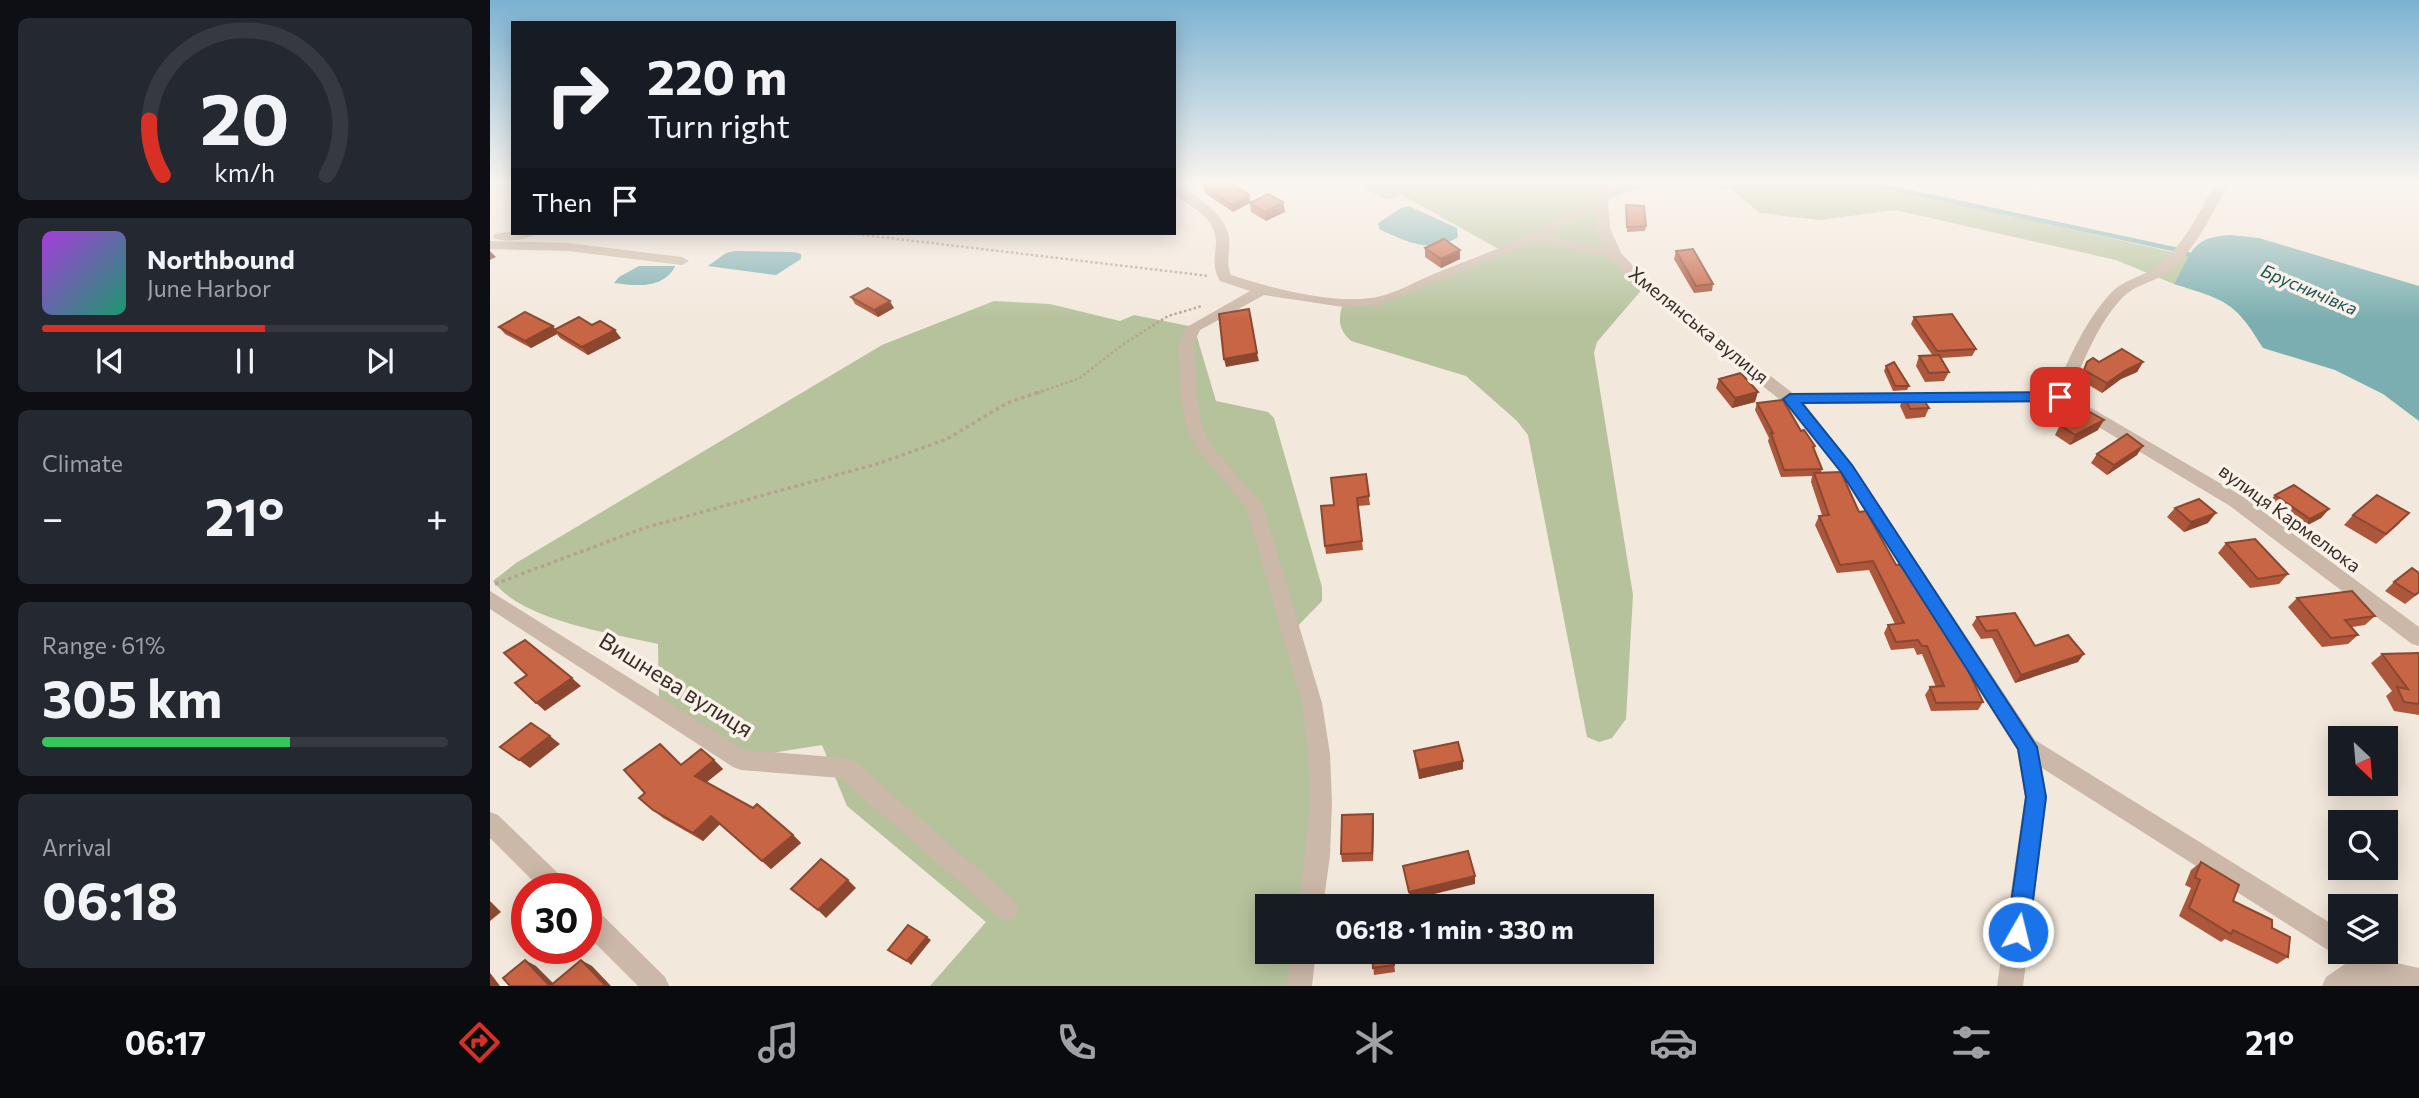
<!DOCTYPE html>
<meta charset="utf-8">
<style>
body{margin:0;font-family:Commissioner,sans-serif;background:#242831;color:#f1f3f6;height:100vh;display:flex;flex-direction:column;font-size:26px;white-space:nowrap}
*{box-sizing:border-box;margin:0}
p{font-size:23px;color:#9ea1a6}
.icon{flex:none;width:38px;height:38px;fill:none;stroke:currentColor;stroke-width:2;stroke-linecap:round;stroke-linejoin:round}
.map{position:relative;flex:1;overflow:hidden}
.drawer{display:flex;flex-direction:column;gap:18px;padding:18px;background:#0d0f14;width:490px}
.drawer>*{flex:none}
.top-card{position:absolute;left:21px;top:21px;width:665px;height:214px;border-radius:0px;box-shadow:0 4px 18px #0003;background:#171b24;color:#f1f3f6;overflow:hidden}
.needle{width:46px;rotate:154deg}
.buttons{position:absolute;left:1838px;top:726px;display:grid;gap:14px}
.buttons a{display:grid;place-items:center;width:70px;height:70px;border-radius:0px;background:#171b24;box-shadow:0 4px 18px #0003;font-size:35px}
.speed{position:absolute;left:21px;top:873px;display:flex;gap:14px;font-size:35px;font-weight:700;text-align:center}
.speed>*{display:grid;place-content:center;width:91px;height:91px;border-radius:50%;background:#171b24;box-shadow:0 4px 18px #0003;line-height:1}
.speed .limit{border:10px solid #d22;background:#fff;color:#111}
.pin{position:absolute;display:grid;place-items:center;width:60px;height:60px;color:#fff;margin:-30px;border-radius:14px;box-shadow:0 4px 10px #0006}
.me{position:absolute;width:77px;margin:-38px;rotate:8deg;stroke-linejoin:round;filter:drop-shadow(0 0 5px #0008)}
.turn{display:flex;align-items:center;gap:24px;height:147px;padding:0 21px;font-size:32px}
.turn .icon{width:91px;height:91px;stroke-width:2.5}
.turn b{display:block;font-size:49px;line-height:60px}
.then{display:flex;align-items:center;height:66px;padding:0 21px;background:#0003;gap:14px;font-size:26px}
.big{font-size:52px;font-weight:700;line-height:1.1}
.drawer .widget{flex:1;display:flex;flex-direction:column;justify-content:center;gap:10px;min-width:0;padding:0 24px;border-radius:10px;background:#242831}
.drawer .dial{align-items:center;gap:0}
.dial svg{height:182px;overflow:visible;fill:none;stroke:#363941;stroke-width:7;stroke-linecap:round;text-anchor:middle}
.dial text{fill:#f1f3f6;stroke:none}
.song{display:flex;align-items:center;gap:21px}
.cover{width:84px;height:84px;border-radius:10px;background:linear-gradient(135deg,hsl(280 70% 55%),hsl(160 70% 35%))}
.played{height:7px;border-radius:4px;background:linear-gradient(90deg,#d93025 55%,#363941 55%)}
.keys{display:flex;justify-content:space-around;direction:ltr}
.heat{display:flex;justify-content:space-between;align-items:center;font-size:38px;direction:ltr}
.charge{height:10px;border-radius:5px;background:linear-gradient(90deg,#34c759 61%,#363941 0)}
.trip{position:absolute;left:765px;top:894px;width:399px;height:70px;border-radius:0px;background:#171b24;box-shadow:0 4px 18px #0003;font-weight:700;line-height:70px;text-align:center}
.tab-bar{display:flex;height:112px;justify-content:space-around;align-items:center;background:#090b0e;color:#9ea1a6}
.tab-bar .icon{width:49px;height:49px}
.tab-bar .selected{color:#d93025}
.tab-bar b{font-size:32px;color:#f1f3f6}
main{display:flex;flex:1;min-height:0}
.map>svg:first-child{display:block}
</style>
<main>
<section class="drawer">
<div class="widget dial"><svg viewBox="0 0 100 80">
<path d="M14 69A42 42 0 1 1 86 69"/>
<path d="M14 69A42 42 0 0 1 8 45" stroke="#d93025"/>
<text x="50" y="56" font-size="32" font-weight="700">20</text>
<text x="50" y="72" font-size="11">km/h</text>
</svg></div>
<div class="widget">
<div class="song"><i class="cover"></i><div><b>Northbound</b><p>June Harbor</p></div></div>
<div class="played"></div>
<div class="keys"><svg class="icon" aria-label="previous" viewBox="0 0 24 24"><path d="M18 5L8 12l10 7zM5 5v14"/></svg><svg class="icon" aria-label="pause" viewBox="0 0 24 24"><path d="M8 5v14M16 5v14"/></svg><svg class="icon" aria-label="next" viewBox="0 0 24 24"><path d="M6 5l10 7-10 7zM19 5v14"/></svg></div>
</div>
<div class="widget"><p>Climate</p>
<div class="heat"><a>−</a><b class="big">21°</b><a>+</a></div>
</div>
<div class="widget"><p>Range · 61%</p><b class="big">305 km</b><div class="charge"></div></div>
<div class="widget"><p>Arrival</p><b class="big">06:18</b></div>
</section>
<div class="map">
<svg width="1929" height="986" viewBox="0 0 1929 986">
<rect width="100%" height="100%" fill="#f3e8dc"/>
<g fill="#b5c29c">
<path d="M862 182H1167L1111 201 1121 247 1155 286 1107 342 1104 353 1143 595 1136 719 1122 738 1109 742 1097 737 1038 435 1027 421 976 376 861 341C848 329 848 319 853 303L889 301 1012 251 912 195 896 200Z"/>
<path d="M1174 182H1370L1700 256 1684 284 1626 260 1405 210 1329 220 1270 213 1242 190Z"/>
<path d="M504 301 560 304 630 321 644 315 704 327 726 401 778 412 784 418 832 587V601L800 634 822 703 828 856 821 906H777V952H814L808 986H440L496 922 357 806 332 745 262 756 169 700 168 644C121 633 33 621 3 581L26 563 392 345Z"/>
</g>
<g fill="#7baeb0">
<path d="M919 206 967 228 968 237C939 255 916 241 889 229L888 223 911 208Z"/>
<path d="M1741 235 1769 238 1929 286V421L1893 394 1845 370 1773 348C1745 301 1735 300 1684 284 1702 252 1701 237 1741 235Z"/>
<path d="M245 251 304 252 311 254V259L286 275 218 266 236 253Z"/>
<path d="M149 266H184L185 267C172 289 147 286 124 283L129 277Z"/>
</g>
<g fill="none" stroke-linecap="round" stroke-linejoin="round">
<path stroke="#7baeb0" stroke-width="4.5" d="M1373 182 1688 250 1705 257"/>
<g stroke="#b7a292" stroke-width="2.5" stroke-dasharray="2.5 2.5" stroke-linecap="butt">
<path d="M357 233 719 276"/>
<path d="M547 393 590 378 632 345 678 316 712 306"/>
</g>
<path stroke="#b7a292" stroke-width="3.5" stroke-dasharray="3.5 3.5" stroke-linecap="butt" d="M5 584 154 528 390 463 457 439 517 403 552 391"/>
<g fill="#cbb8a8" fill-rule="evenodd">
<path d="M1120 182H1133L1118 201 1120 228 1131 253 1160 283 1304 394 1564 392C1580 357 1595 321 1621 293 1634 279 1653 277 1667 266 1694 246 1710 211 1726 182H1739C1723 213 1704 254 1675 274 1661 283 1645 285 1633 297 1607 324 1594 361 1579 395L1752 496 1929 627V646L1922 644 1740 506 1567 402 1313 404 1362 464 1545 740 1850 929V952H1887L1902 962 1929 968V986H1832L1836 977 1858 962 1853 954 1841 952 1552 768 1557 797 1533 986H1507L1535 797 1527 750 1350 472 1294 403 1150 289 1120 258 1047 241 890 305 853 307 774 295 710 330 704 342 707 397 712 426 720 444 773 505 832 703 840 754 842 802 840 856 833 906H809L820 802 818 754 812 703 756 507 706 448 696 426 691 397 688 342 697 327 760 291 730 281C722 267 725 258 726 243 727 219 702 206 684 195V185C704 192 736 215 739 237 741 250 735 262 741 275 781 288 845 305 887 297 907 293 928 280 946 273 1000 251 1081 225 1120 182ZM1105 209 1106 228 1115 249 1058 236Z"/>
<path d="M23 231V233H47C37 240 13 244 3 237L5 234Z"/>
<path d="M0 241 78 243 192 257 199 261 192 265 78 251 0 249Z"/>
<path d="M0 591 255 750 356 758 364 761 525 901 529 909 525 917 517 921 509 917 351 778 251 770 243 767 0 609Z"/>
<path d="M0 812 8 815 76 881 80 889H51L0 838Z"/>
<path d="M96 905 105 908 175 977 179 986H148L96 934Z"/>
<path d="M802 952H826L822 986H796Z"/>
</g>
</g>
<g fill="#ac573b">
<path d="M714 186 759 195 760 202H793L795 212 776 221 761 212 760 203 743 212 715 193Z"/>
<path d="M1136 205 1156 226 1155 231 1137 232Z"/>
<path d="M935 248 970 250V259L951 268 935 257Z"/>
<path d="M1186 251 1223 284 1222 291 1204 293 1184 259Z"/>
<path d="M361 297 404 308 388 317 365 304Z"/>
<path d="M1424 317 1486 349 1482 356 1451 358 1459 372 1454 381 1435 382 1426 366 1429 356H1443L1421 324Z"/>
<path d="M102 325 131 338 98 355 70 338 67 334 41 348 15 334 9 327 63 326 65 329Z"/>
<path d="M1597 362H1653L1647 372 1631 379 1612 393 1589 379Z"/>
<path d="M1396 366 1419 386 1417 390 1403 391 1394 371Z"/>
<path d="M1229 379 1265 402 1242 408 1226 388Z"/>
<path d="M1414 396 1439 408 1435 417 1416 419 1410 406Z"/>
<path d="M1267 403 1311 431 1324 450 1332 469 1331 472 1369 512 1446 620 1493 702 1488 710 1441 711 1435 695 1440 687H1446L1432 654 1427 655 1424 648 1401 650 1394 633 1398 625 1405 624 1379 570 1347 573 1325 525 1329 516 1332 515 1321 482 1322 476 1291 477 1278 441 1279 438 1265 410Z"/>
<path d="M1570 425 1608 430 1580 445 1565 435Z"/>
<path d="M1607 454 1647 455 1617 475 1601 463Z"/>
<path d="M876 474 880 505 868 506 873 550 836 554 835 546 844 505Z"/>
<path d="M1785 495 1839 509 1831 518 1812 528 1777 504Z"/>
<path d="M1685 508 1718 523 1694 532 1677 517Z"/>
<path d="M1863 515 1910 523 1886 544 1854 525Z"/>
<path d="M1736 543 1798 574 1789 584 1760 588 1728 553Z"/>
<path d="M1929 573V593L1915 604 1895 591 1904 582Z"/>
<path d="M1807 598 1885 616 1875 625 1862 627 1868 635 1858 644 1832 647 1798 607Z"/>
<path d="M1487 617 1545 646 1588 662 1525 683 1502 638 1491 639 1482 625Z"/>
<path d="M1929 653V715L1904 711 1896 696 1902 691 1881 663 1892 654Z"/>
<path d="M924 751 973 769 929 779 925 760Z"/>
<path d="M179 752 191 765 224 760 233 769 217 782 303 835 311 843 281 869 230 824 213 841 173 818 149 798 155 793Z"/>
<path d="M884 822 883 861 852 862 851 854Z"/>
<path d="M1711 862 1743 901 1782 928 1798 957 1787 964 1735 939 1731 942 1689 916 1701 888 1695 885 1701 870Z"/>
<path d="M882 952H914L903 954 905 972 884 975Z"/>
</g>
<g fill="#8c4730">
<path d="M759 195 760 202 743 212 742 205Z"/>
<path d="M793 202 795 212 776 221 775 212Z"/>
<path d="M970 250V259L951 268V259Z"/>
<path d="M0 251 6 257 0 260Z"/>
<path d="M400 301 404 308 388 317 384 310Z"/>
<path d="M63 326 67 332 64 330 67 334 41 348 35 341Z"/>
<path d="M125 330 131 338 98 355 92 347Z"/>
<path d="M767 353 769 361 736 367 734 359Z"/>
<path d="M1653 362 1647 372 1631 379 1612 393 1617 383 1636 370Z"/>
<path d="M1268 392 1265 402 1242 408 1245 398Z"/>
<path d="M1614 420 1608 430 1580 445 1585 435Z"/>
<path d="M1653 446 1647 455 1617 475 1624 465Z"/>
<path d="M1839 509 1831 518 1812 528 1820 519Z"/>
<path d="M1726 513 1718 523 1694 532 1701 522Z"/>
<path d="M1594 654 1588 662 1525 683 1531 675Z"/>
<path d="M82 678 91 686 55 711 46 703Z"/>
<path d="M60 736 70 744 40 768 29 760Z"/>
<path d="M224 760 233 769 214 784 205 776Z"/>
<path d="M973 761V769L929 779V770Z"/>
<path d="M883 814 884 822 883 861 882 853Z"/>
<path d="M221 816 230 824 213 841 203 833Z"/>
<path d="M303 835 311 843 281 869 272 861Z"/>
<path d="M985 876V884L920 900 919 892Z"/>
<path d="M358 880 366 888 336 918 328 910Z"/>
<path d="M0 901 11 912 0 921Z"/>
<path d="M437 937 441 940 421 965 417 961Z"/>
<path d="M35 960 46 966 66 986H60Z"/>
<path d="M91 960 102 966 121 986H116Z"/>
<path d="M0 973 1 974 10 986H0Z"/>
</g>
<g fill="#c86545" stroke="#8c4730" stroke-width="2">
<path d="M722 182H740L759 195 742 205 714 186Z"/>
<path d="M778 194 793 202 775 212 760 203Z"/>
<path d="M1136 205 1154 206 1156 226 1137 227Z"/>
<path d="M954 239 970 250 951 259 935 248Z"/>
<path d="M1203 249 1223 284 1206 286 1186 251Z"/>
<path d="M378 288 400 301 384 310 361 297Z"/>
<path d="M759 309 767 353 734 359 729 314Z"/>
<path d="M35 312 63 326 35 341 9 327Z"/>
<path d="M1462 314 1486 349 1447 351 1424 317Z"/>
<path d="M89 317 102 325 110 321 125 330 92 347 64 330Z"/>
<path d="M1632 349 1653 362 1636 370 1617 383 1594 370 1597 362 1603 358 1609 362Z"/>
<path d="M1449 355 1459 372 1439 373 1429 356Z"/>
<path d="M1404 362 1419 386H1405L1396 366Z"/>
<path d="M1251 373 1268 392 1245 398 1229 379Z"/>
<path d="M1414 396H1431L1439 408 1420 409Z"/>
<path d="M1293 400 1311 431 1314 430 1325 446 1323 447 1332 469 1294 470 1281 433H1283L1267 403Z"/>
<path d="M1598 411 1614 420 1585 435 1570 425Z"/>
<path d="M1637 434 1653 446 1624 465 1607 454Z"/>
<path d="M1351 472 1369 512 1376 511 1406 565 1415 564 1446 620H1451L1462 636 1493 702 1446 703 1440 687 1454 686 1437 646H1432L1428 640 1406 642 1398 625 1414 623 1383 561 1350 565 1329 516 1339 515 1324 473Z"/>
<path d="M876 474 879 496 867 498 872 541 835 546 831 506 844 505 841 478Z"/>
<path d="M1804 485 1839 509 1820 519 1785 495Z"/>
<path d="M1887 495 1919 513 1896 534 1863 515Z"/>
<path d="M1709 499 1726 513 1701 522 1685 508Z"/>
<path d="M1765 539 1798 574 1768 579 1736 543Z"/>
<path d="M1922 568 1929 573V592L1925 595 1904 582Z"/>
<path d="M1862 591 1885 616 1855 620 1868 635 1841 638 1807 598Z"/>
<path d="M1525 613 1545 646 1578 635 1594 654 1531 675 1507 630 1496 631 1487 617Z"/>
<path d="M35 640 82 678 46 703 25 683 37 675 14 653Z"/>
<path d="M1929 653V704L1914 702 1907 687 1918 689 1892 654Z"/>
<path d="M41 723 60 736 29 760 10 747Z"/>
<path d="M968 742 973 761 929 770 924 751Z"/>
<path d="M170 744 191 765 211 749 224 760 205 776 263 808 267 804 303 835 272 861 221 816 203 833 163 810 149 798 155 793 134 770Z"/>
<path d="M883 814 882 853 851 854 852 815Z"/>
<path d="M978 851 985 876 919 892 913 866Z"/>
<path d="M331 859 358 880 328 910 301 889Z"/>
<path d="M1711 862 1749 885 1743 901 1782 920V928L1800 937 1798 957 1743 930 1741 934 1699 908 1710 880 1705 877Z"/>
<path d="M418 925 437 937 417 961 398 950Z"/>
<path d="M882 952H903L904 965 883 968Z"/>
<path d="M35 960 60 986 91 960 116 986H20L13 978Z"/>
</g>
<linearGradient id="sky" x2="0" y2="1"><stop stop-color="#7cb2d2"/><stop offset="0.57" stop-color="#faf5ef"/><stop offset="1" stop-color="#faf5ef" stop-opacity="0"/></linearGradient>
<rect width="1929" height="320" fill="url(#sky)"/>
<path fill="#1a73e8" stroke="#114b97" stroke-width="2" d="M1570 392 1577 397 1575 401 1312 403 1362 465 1547 747 1556 797 1539 932 1535 940 1528 943 1520 940 1517 932 1536 797 1528 749 1351 472 1293 399 1300 394Z"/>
<g text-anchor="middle" stroke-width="7" stroke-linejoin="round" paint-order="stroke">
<g font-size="18" font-style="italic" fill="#1d565a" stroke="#faf2e9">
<text transform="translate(1819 290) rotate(23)" y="6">Брусничівка</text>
</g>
<g font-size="19" fill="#382d28" stroke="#faf2e9">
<text transform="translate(1209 325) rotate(39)" y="7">Хмелянська вулиця</text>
<text transform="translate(1800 518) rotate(36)" y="7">вулиця Кармелюка</text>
</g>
<g font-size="23" fill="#382d28" stroke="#faf2e9">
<text transform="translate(186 685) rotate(32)" y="8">Вишнева вулиця</text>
</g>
</g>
</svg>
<div class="buttons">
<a><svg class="needle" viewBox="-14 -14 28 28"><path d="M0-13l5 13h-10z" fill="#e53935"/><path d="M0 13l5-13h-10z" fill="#9ea1a6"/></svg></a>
<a><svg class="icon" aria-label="search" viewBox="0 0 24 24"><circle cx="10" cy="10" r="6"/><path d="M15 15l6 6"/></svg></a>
<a><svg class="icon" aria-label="layers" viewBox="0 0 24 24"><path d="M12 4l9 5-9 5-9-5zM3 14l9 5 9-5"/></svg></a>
</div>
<div class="speed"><div class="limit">30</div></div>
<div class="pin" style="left:1570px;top:397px;background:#d93025"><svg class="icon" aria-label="arrive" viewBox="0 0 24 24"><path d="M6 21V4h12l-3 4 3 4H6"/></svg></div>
<svg class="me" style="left:1528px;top:932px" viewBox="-20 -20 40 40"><circle r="17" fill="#1a73e8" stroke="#fff" stroke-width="3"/><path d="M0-11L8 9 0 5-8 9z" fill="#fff"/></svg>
<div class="trip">06:18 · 1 min · 330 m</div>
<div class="top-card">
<div class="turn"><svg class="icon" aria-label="right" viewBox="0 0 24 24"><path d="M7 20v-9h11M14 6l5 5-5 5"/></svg><div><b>220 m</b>Turn right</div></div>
<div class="then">Then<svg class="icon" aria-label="arrive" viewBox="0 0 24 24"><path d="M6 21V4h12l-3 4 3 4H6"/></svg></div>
</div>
</div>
</main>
<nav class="tab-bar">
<b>06:17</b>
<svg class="icon selected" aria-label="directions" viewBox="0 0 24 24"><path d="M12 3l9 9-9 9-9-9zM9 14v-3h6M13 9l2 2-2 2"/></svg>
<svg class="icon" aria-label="music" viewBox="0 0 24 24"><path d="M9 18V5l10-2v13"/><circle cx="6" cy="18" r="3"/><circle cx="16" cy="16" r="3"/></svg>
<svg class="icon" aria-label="phone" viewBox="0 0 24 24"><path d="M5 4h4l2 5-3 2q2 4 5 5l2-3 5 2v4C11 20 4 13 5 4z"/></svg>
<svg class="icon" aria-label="climate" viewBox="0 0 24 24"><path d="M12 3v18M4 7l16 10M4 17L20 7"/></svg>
<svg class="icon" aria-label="car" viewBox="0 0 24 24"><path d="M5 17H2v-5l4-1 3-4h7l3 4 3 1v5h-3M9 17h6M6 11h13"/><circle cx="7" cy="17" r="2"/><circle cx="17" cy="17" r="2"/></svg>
<svg class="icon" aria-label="filters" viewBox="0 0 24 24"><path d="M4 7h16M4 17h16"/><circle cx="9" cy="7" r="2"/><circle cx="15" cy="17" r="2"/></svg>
<b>21°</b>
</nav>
